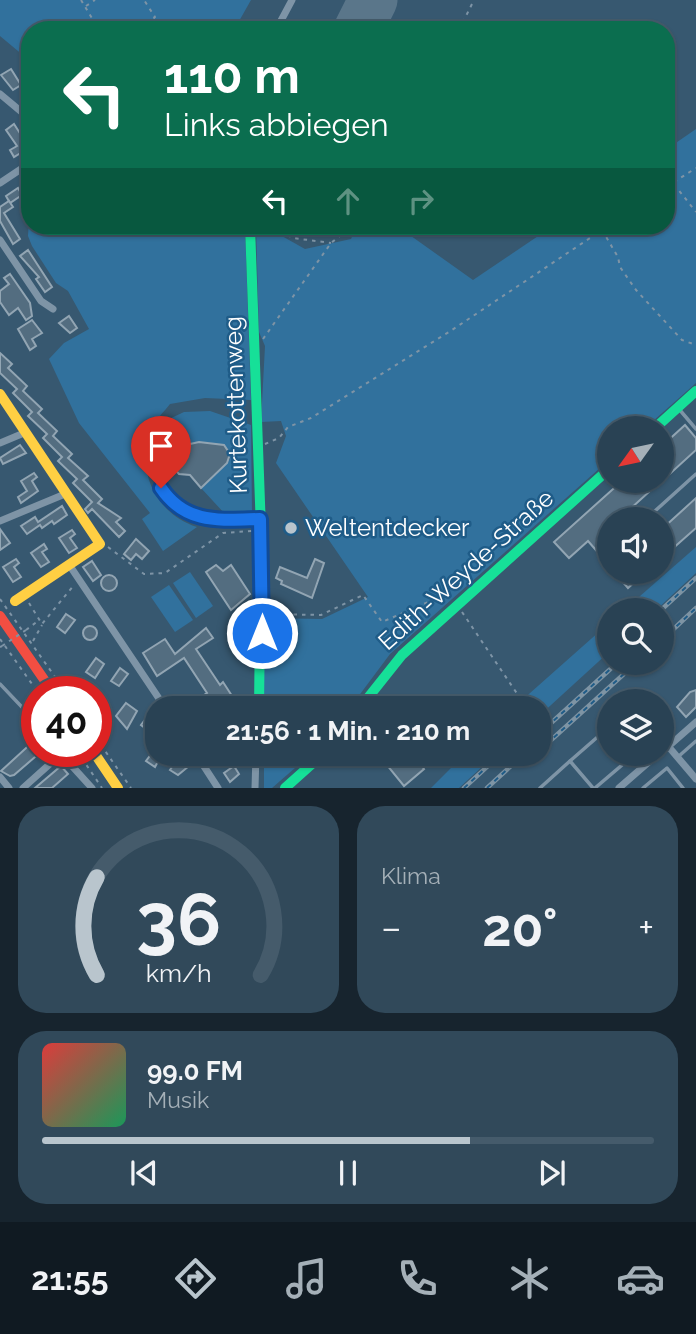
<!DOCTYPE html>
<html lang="de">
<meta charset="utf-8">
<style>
body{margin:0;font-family:Raleway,sans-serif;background:#31495a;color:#f1f3f6;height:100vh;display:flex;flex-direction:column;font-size:26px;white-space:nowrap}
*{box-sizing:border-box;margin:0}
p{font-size:23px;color:#a5b0b8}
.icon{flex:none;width:38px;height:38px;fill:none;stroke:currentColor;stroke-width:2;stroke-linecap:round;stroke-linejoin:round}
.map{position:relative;height:788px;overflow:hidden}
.drawer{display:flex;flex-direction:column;gap:18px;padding:18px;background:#17242e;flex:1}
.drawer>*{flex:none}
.banner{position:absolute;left:21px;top:21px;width:654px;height:214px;border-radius:28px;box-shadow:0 2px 5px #0004,0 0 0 2px #455b6b;background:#0b6e4f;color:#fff;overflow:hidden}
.needle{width:46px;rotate:237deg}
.controls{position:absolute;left:597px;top:416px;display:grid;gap:14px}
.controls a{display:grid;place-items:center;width:77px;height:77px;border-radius:50%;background:#294254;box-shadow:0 2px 5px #0004,0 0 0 2px #455b6b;font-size:35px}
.speed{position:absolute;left:21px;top:676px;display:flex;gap:14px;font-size:35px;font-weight:700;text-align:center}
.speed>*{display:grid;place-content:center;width:91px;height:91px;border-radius:50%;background:#294254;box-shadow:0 2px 5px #0004,0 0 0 2px #455b6b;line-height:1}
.speed .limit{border:10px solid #d22;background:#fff;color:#111}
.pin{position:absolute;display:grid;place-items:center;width:60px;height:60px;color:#fff;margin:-72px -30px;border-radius:50% 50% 50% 0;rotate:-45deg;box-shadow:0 0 7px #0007}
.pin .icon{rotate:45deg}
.me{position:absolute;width:77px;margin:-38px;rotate:0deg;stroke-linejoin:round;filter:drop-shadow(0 0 5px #0008)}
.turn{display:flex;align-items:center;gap:24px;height:147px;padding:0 28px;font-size:32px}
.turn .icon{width:91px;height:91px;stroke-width:2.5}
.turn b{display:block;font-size:49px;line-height:60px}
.lanes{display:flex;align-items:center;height:66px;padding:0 28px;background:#0003;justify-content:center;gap:35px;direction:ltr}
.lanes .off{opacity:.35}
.big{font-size:52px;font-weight:700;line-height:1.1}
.drawer .widget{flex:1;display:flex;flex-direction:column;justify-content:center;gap:10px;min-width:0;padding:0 24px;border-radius:28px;background:#31495a}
.drawer .dial{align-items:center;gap:0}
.dial svg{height:182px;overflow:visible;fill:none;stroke:#455b6b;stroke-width:7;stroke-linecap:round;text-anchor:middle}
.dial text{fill:#f1f3f6;stroke:none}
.song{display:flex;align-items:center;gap:21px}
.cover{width:84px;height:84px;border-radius:10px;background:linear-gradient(135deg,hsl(0 70% 55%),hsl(150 70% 35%))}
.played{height:7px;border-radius:4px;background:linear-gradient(90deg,#b9c5cd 70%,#455b6b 70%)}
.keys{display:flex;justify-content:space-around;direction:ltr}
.heat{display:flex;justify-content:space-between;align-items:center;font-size:38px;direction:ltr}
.drawer .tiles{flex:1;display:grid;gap:18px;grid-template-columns:1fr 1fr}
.widget:last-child{grid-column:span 2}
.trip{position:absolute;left:145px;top:696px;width:406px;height:70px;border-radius:28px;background:#294254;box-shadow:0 2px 5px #0004,0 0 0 2px #455b6b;font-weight:700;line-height:70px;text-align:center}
.tab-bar{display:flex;height:112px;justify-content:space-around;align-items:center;background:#101a22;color:#a5b0b8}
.tab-bar .icon{width:49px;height:49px}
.tab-bar .active{color:#b9c5cd}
.tab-bar b{font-size:32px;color:#f1f3f6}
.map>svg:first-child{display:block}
</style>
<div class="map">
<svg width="696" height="788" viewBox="0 0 696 788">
<rect width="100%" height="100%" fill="#375870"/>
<g fill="#31719d">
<path d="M0 0H251L234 30H30V61L0 36Z"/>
<path d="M696 129V383L644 429H609V460L390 654 349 709H264L263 618 322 619 368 597 276 463 286 436 281 421 261 422 265 346 259 332 256 226H264L305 249 351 239 357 226H397L473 280 553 226H667V149Z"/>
<path d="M30 199V226H245L251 400 205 398 170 404C164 412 154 421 151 430 135 471 156 514 197 527L163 551 142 519 150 513 79 423 49 359 64 343 89 329 68 291 56 283 32 246 28 236Z"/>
<path d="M210 411 251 425 252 513 225 514 201 488 227 463 230 459 228 449 208 442 181 446V442L170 432 173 427 165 421 184 412Z"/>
<path d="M696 547V573L655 611H623Z"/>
<path d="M190 572 213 606 196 618 173 583Z"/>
<path d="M169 585 193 620 175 632 151 597Z"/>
<path d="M609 623V652L539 716V709H512Z"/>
<path d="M264 754H311L272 788H264Z"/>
<path d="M459 754H496L459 788H431L456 763 454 758Z"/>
</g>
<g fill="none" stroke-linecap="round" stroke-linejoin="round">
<path stroke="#5a768a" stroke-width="49" d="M358 30 373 0"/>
</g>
<g fill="#536d80" stroke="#92a5b3" stroke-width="2">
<path d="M11 69 21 85 13 90 1 75Z"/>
<path d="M14 124 23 138 30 134 27 149 14 157 10 150 17 146 6 130Z"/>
<path d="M18 188 22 195 10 203 6 196Z"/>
<path d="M9 201 13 207 4 213 20 239 13 244 0 221V207Z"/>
<path d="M28 250 52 287 45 292 36 279 39 277 20 256Z"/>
<path d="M10 274 30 303 32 316 26 320 18 308 9 315 0 302V291L9 284 4 278Z"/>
<path d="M69 316 77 328 70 333 59 323Z"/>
<path d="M32 320 42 333 32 339 36 346 30 350 18 329Z"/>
<path d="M0 353 12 364 8 368 27 386 23 391 42 409 38 413 57 431 53 436 72 454 68 458 88 476 83 480 102 499 98 503 121 518 116 522 125 531 119 537 92 509 88 513 85 509 92 502 73 483 77 479 58 461 62 457 43 438 47 434 28 416 32 412 13 393 17 389 0 373Z"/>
<path d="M685 425 696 438V450L662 481V446Z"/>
<path d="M199 442 224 445 230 454 227 463 201 488 190 475 179 474 168 462 181 446Z"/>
<path d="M20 445 26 453 3 464 0 458Z"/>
<path d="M34 473 37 477 32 481 38 491 21 503 18 497 27 491 21 481Z"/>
<path d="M622 481H661L618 520H609V565L588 541 569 558 554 542Z"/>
<path d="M696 498V528L662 558V529Z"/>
<path d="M62 506 67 515 54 524 52 521 42 528 40 525 27 534 21 526 35 517 38 522Z"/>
<path d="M0 529 10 543 0 550Z"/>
<path d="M72 530 75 534 70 538 77 548 69 553 59 538Z"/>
<path d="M136 539 149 551 142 559 136 554 131 560 124 554Z"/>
<path d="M44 544 47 549 42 552 49 562 41 567 31 553Z"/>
<path d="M16 559 19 563 14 567 21 577 13 582 3 567Z"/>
<path d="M315 559 324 563 312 598 281 584 282 581 276 578 280 567 307 578Z"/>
<path d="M92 561 101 575 93 581 83 567Z"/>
<path d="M216 565 223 571 231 565 250 594 231 610 206 572Z"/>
<path d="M614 572H646L628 588Z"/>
<circle cx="109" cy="583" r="8"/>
<path d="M66 614 75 620 65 633 57 627Z"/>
<circle cx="90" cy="633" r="7"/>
<path d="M206 628 213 638 196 649 220 685 223 682 234 699 220 709H194L190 704 207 693 184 658 157 676 143 653 165 639 175 654Z"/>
<path d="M96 658 104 664 95 678 86 672Z"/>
<path d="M120 668 128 674 119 686 111 681Z"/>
<path d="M696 690V707L686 717 677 707 690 692Z"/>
<path d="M126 703 137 711 127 729 116 716Z"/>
<path d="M662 711 673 725 662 735Z"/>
<path d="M150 713 158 718 149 731 141 725Z"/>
<path d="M37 738V751H42L14 775 10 776 1 771Z"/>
<path d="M158 745V754H162L155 767 146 761Z"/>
<path d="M378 754H412L424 769 404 786Z"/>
<path d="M179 757 189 766 178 775 170 770Z"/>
<path d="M61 766 68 774 52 788H35Z"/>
<path d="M234 766 239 774 230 782 224 773Z"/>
</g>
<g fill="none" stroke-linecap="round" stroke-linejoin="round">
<g stroke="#7e94a6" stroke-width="2" stroke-dasharray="3.5 5" stroke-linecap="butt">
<path d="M81 0 99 30"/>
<path d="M86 6 95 0"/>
<path d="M141 30 155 17 144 0"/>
<path d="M459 30 474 0"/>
<path d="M674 182 696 168"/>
<path d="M667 186 673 183 696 212"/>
<path d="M273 226 293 238 331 243"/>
<path d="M602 230 618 257 620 267 636 290 682 340 696 345"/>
<path d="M263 339 331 243 352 226"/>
<path d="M265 444 279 438 288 427 311 418 452 330 608 226"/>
<path d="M108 547 144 574 165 573 223 533 252 531"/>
<path d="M0 599 65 691"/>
<path d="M29 603 42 624 74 585"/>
<path d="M462 612 520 698"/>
<path d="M268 614 321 615 363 595 382 622 449 593 453 598"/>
<path d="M26 630 38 621"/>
<path d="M0 639 37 691"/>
<path d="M33 641 42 625"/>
<path d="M0 647 2 646"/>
<path d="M96 738 131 788"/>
<path d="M77 751 102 788"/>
</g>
<g stroke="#7e94a6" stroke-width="3.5">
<path d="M679 409 696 429"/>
<path d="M171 435C141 465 160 507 199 518 217 524 239 520 258 520"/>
<path d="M645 520 696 474"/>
<path d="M238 619 259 607"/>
<path d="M0 684 37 723"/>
<path d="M679 756 696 741"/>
<path d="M570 761 609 727"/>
<path d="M540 788 570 761 593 788"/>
<path d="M595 788 635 754"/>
<path d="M643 788 667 768 683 788"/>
</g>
<g stroke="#7e94a6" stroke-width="7">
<path d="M276 30 292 0"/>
<path d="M0 94 30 119"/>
<path d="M0 183 30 163"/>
<path d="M0 240 41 301 53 309"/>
<path d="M0 443 24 433"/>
<path d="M0 521 65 494"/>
<path d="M70 566 166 709"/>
<path d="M668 746 696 779"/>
<path d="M662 752 696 722"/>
<path d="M196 754 218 788"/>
<path d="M0 777 9 788"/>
<path d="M23 788 61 754 92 788"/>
<path d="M255 788 256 754"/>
<path d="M619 788 658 754"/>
</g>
<g stroke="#16e098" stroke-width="10">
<path d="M250 226 261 530 259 709"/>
<path d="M654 429 696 391"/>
<path d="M359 709 402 655 609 469"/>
<path d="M285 788 323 754"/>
</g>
<g stroke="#ffcf43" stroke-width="10">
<path d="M0 394 100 544 15 601"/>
<path d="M93 751 118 788"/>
</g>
<path stroke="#f24e42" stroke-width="10" d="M0 616 52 691"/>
<defs>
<g id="rail">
<path d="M660 611 696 578"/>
<path d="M662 640 696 608"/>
<path d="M539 734 617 663"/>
<path d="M539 751 636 663"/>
<path d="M464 788 501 754"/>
<path d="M487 788 524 754"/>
</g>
</defs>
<use href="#rail" stroke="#7e94a4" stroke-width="4.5"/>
<use href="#rail" stroke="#1f5c88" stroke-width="2" stroke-dasharray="5" stroke-linecap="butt"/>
<path stroke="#7e94a6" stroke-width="2" stroke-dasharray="3.5 5" stroke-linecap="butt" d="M2 646 26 630"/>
</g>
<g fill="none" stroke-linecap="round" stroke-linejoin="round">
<defs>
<path id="route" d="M161 488C186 525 221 520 260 519L262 633"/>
</defs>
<use href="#route" stroke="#114b97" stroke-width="18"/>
<use href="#route" stroke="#1a73e8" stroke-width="12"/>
</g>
<circle fill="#b9c5cd" stroke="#1f5c88" stroke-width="2.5" cx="291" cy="528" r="7"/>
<g text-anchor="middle" stroke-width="5" stroke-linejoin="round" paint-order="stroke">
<g font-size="24" fill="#fff" stroke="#1f5c88">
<text transform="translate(236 405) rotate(-92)" y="8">Kurtekottenweg</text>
<text transform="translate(466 570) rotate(-42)" y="8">Edith-Weyde-Straße</text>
</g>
<g font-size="24" fill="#fff" stroke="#1f5c88" text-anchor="start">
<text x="305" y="536">Weltentdecker</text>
</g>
</g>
</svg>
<div class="controls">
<a><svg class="needle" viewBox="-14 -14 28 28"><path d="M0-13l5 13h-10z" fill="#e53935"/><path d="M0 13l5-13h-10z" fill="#a5b0b8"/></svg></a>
<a><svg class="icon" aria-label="sound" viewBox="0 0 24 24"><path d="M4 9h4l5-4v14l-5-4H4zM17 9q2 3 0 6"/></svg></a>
<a><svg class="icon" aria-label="search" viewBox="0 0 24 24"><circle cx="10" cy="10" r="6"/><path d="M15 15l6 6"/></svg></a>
<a><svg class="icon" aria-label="layers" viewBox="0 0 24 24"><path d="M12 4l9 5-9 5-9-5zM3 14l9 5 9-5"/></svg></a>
</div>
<div class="speed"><div class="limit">40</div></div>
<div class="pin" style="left:161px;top:488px;background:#d93025"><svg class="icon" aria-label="arrive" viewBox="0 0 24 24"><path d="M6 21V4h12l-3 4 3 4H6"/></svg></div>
<svg class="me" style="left:262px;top:633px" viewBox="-20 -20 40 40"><circle r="17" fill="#1a73e8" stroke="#fff" stroke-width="3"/><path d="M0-11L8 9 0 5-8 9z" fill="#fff"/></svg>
<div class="trip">21:56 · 1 Min. · 210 m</div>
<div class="banner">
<div class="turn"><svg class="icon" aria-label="left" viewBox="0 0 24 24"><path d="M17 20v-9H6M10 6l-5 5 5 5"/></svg><div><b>110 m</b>Links abbiegen</div></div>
<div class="lanes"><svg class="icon" aria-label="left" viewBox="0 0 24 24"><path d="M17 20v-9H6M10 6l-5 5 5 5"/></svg><svg class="icon off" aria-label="ahead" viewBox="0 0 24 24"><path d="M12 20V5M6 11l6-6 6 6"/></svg><svg class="icon off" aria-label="right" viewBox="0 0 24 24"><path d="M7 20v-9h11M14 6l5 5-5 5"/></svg></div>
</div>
</div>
<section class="drawer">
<div class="tiles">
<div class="widget dial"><svg viewBox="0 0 100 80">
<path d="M14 69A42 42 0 1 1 86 69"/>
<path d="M14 69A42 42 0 0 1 14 26" stroke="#b9c5cd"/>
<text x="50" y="56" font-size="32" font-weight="700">36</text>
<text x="50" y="72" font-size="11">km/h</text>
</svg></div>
<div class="widget"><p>Klima</p>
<div class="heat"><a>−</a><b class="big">20°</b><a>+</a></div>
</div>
<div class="widget">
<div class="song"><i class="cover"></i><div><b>99.0 FM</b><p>Musik</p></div></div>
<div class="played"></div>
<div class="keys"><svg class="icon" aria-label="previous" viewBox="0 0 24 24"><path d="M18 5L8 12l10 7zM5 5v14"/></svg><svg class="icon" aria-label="pause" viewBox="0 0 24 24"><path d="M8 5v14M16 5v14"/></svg><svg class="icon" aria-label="next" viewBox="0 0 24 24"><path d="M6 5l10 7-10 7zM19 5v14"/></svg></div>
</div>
</div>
</section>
<nav class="tab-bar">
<b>21:55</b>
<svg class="icon active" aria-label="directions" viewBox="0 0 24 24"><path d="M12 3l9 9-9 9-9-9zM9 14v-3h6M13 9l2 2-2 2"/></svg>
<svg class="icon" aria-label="music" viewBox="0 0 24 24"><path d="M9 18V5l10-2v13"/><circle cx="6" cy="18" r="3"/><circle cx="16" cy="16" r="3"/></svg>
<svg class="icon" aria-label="phone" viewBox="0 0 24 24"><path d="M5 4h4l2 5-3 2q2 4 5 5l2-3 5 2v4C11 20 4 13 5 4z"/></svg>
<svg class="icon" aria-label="climate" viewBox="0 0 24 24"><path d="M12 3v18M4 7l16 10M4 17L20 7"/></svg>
<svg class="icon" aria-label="car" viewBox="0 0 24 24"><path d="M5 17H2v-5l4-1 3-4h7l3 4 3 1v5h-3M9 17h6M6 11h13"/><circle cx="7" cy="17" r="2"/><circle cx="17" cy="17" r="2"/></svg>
</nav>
